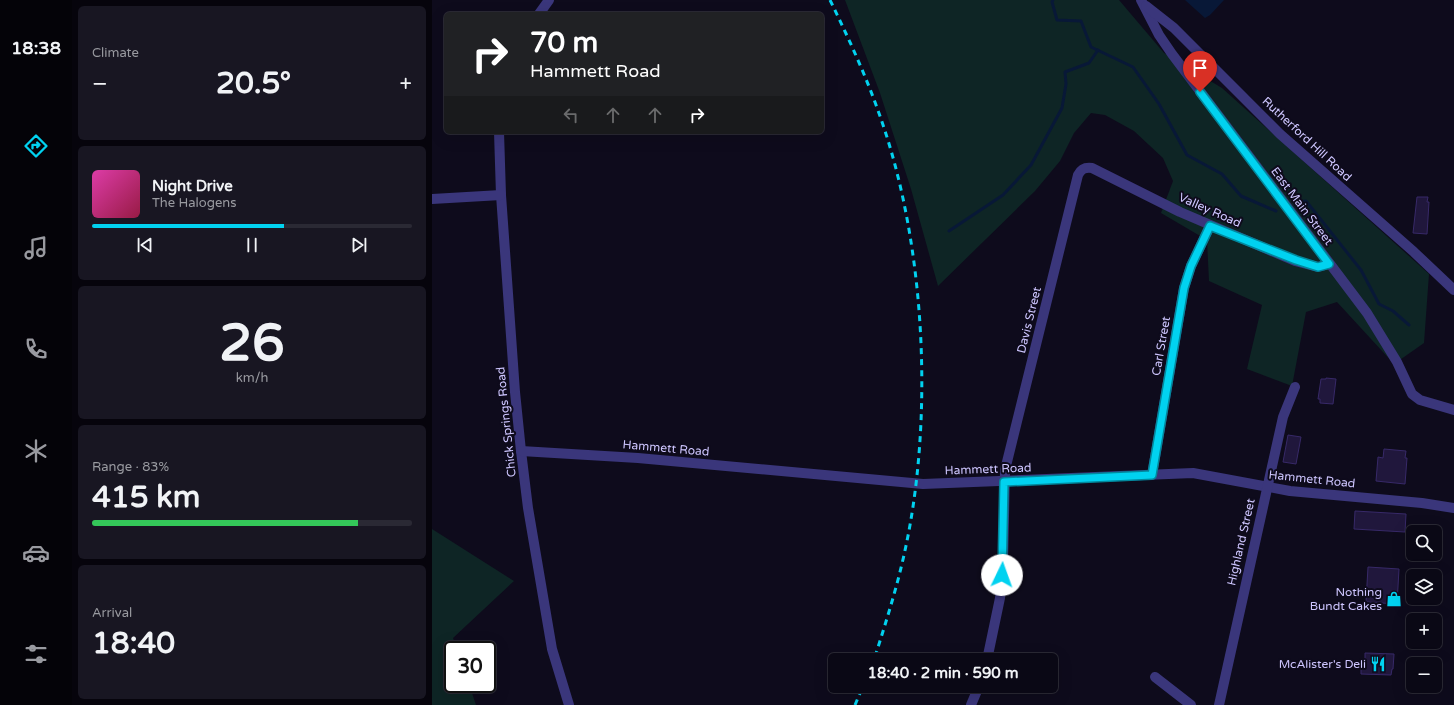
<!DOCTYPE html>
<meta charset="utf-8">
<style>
body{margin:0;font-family:"Varela Round",sans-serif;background:#181622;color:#f1f3f6;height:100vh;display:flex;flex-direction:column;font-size:15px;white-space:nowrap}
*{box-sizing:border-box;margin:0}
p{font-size:13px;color:#999aa0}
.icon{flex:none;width:22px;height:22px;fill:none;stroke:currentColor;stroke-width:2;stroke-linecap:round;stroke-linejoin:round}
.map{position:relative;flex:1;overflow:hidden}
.panel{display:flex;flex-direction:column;gap:6px;padding:6px;background:#06040c;width:360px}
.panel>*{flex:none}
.banner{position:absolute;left:12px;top:12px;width:380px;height:122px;border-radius:6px;box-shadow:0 4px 16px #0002,0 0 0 1px #2a2934;background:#202124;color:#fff;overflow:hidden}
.fabs{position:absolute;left:974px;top:525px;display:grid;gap:8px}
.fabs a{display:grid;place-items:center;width:36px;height:36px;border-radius:6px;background:#0a0815;box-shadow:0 4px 16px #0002,0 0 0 1px #2a2934;font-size:20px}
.speed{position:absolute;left:12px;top:641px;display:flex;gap:8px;font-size:20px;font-weight:700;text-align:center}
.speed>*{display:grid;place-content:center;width:52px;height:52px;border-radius:50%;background:#0a0815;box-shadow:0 4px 16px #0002,0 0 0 1px #2a2934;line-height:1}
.speed .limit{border:2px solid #111;border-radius:6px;background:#fff;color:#111}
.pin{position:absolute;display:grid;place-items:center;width:34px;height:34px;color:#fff;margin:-41px -17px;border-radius:50% 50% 50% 0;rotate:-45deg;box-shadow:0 0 4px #0007}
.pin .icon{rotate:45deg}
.me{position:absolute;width:44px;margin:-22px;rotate:3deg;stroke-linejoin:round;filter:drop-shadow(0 0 3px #0008)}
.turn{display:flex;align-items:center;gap:14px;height:84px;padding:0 20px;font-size:18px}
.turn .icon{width:52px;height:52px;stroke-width:2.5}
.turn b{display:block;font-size:28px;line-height:34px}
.lanes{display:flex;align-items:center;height:38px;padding:0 20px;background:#0003;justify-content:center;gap:20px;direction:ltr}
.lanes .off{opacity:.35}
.big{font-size:30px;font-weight:700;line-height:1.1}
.panel .tile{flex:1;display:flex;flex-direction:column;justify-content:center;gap:6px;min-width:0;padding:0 14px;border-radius:6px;background:#181622}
.panel .dial{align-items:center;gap:0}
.dial b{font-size:52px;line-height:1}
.song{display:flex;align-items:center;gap:12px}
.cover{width:48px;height:48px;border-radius:6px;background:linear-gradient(135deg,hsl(320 70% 55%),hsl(340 70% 35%))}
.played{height:4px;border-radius:2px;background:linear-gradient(90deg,#01d2f0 60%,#2a2934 60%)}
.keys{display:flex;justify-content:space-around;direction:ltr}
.heat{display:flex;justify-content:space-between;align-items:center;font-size:22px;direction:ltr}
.charge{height:6px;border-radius:3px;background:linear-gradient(90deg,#34c759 83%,#2a2934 0)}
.trip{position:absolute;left:396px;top:653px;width:230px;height:40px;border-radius:6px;background:#0a0815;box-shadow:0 4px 16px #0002,0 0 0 1px #2a2934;font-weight:700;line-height:40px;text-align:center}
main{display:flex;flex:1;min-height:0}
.tab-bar{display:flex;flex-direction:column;width:72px;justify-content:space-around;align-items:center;background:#040308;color:#999aa0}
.tab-bar .icon{width:28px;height:28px}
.tab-bar .on{color:#01d2f0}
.tab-bar b{font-size:18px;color:#f1f3f6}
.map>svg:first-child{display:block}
</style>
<main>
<nav class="tab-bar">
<b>18:38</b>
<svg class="icon on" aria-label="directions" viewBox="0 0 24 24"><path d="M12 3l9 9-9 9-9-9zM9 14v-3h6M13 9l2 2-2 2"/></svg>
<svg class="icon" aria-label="music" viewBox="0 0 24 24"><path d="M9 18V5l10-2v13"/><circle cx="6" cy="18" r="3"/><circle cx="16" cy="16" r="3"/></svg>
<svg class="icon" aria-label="phone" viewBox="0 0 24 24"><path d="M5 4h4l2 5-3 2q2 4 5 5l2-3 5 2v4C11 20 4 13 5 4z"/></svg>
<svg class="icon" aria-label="climate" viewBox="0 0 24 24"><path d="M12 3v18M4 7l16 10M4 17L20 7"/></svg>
<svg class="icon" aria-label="car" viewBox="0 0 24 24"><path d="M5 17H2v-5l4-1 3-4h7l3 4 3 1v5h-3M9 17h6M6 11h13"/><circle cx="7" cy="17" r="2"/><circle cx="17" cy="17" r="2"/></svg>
<svg class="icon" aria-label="filters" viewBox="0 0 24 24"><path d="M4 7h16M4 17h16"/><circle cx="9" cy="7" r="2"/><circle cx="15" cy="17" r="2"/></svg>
</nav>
<section class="panel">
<div class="tile"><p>Climate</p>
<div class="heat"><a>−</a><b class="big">20.5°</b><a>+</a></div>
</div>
<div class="tile">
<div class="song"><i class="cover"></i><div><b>Night Drive</b><p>The Halogens</p></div></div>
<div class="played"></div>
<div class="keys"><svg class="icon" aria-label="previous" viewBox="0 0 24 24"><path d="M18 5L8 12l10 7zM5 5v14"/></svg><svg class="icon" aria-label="pause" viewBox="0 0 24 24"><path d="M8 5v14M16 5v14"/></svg><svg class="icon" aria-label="next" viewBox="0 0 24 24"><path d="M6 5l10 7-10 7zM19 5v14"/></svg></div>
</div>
<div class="tile dial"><b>26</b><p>km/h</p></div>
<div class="tile"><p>Range · 83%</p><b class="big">415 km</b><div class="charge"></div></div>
<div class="tile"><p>Arrival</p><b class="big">18:40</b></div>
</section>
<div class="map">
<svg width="1022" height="705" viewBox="0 0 1022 705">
<rect width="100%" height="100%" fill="#0e0b1c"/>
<g fill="#0e2525">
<path d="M413 0H687L732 53 790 88 997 274 992 343 962 364 905 302 874 312 860 386 815 369 830 305 777 281 775 240 729 213 741 181 731 158 702 131 673 115 659 113 642 133 628 161 603 191 506 286 479 189 448 93Z"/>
<path d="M0 529 82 581 21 638 25 650H21V684H37L44 705H0Z"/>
</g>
<path fill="#081837" d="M753 0H792L778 15 773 18Z"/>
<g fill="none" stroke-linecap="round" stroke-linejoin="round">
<g stroke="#081837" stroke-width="3">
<path d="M621 0 620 2 625 20 649 21 659 47 701 67 727 104 755 155 790 174 809 196 844 211"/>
<path d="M866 202 874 201 929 270 947 304 961 311 977 325"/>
<path d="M517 231 571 195 599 165 630 108 634 84 633 72 657 63 666 50"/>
</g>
</g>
<g fill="#20173c" stroke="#372968">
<path d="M985 197H996L995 202H997L995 234 981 233Z"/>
<path d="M894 378 904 379 901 404 888 403V399H886L889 379H894Z"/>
<path d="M856 435 869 437 864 464 851 462Z"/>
<path d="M952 449 974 451 973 458H975L973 484 944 481 946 457 951 458Z"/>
<path d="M923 511 974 514 973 532 922 529Z"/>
<path d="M936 567 967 569 965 604 934 602Z"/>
<path d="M933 653 962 654 961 669H960L959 675 929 674V660H933Z"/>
</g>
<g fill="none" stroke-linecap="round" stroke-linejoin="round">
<g stroke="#3a367b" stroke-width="10">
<path d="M709 0 727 35 740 54 935 313 965 362 980 394 988 400 1022 410"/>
<path d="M714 6 742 28 848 134 982 252 1022 290"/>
<path d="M107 14 117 0"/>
<path d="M67 132 69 195 83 392 89 451 96 508 120 649 137 705"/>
<path d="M0 199 69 195"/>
<path d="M89 451 206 458 491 484 761 473 858 491 990 503 1022 508"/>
<path d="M720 475 752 288 759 266 778 226"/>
<path d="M555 660 568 598 571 563 573 470 646 175C649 169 653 167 660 168L748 212 863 261 886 267 897 264"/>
<path d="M723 677 759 705"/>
<path d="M539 705 547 686"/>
<path d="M787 705 851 417 863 387"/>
</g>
<g stroke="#01d2f0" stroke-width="3" stroke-dasharray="6 5" stroke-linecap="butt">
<path d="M398 0C417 39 435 78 449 119 494 248 502 422 472 555 464 591 453 625 442 660"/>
<path d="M423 705 431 686"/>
</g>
</g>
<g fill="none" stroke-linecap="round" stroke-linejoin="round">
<defs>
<path id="route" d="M570 575 572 482 720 475 752 288 759 266 778 226 864 260 886 267 897 264 768 92"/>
</defs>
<use href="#route" stroke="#01889c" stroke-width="10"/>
<use href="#route" stroke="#01d2f0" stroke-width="7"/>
</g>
<defs>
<symbol id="shop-bare" viewBox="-9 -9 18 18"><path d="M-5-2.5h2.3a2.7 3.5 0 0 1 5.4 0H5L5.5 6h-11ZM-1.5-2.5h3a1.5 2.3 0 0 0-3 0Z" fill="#01d2f0" stroke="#0e0b1c" stroke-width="2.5" paint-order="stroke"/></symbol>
<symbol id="restaurant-bare" viewBox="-9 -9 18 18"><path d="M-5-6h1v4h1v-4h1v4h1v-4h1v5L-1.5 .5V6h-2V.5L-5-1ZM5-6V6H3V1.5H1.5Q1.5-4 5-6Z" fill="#01d2f0" stroke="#0e0b1c" stroke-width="2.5" paint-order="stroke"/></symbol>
</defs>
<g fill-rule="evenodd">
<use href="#shop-bare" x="951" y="588" width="22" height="22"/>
<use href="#restaurant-bare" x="935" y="653" width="22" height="22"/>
</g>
<g text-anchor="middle" stroke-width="4" stroke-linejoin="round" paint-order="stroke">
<g font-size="12" fill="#cec6ff" stroke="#0e0b1c">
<text transform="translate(875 139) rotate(43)" y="4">Rutherford Hill Road</text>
<text transform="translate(870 206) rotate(53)" y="4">East Main Street</text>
<text transform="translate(778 210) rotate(24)" y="4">Valley Road</text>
<text transform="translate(597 320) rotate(-76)" y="4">Davis Street</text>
<text transform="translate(729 346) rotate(-80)" y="4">Carl Street</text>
<text transform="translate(74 422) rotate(-96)" y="4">Chick Springs Road</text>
<text transform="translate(234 448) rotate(5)" y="4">Hammett Road</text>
<text transform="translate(556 469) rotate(-2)" y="4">Hammett Road</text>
<text transform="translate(880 479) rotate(6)" y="4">Hammett Road</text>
<text transform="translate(809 542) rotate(-77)" y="4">Highland Street</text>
</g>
<g font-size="12" fill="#cec6ff" stroke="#0e0b1c" text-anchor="end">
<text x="950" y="596">Nothing<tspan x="950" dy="14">Bundt Cakes</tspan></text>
<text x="934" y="668">McAlister's Deli</text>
</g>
</g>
</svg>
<div class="fabs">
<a><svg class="icon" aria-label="search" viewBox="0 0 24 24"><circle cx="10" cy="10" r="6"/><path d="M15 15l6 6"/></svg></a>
<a><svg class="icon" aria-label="layers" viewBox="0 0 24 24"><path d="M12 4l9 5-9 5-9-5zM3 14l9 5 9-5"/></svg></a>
<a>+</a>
<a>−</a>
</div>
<div class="speed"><div class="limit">30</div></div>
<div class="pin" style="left:768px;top:92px;background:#d93025"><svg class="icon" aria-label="arrive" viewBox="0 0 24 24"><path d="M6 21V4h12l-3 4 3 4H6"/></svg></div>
<svg class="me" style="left:570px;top:575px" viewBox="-20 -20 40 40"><circle r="19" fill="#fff"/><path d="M0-13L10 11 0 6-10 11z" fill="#01d2f0"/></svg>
<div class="trip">18:40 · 2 min · 590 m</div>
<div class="banner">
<div class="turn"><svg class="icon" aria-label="right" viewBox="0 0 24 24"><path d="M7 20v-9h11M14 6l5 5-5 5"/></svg><div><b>70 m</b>Hammett Road</div></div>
<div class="lanes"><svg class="icon off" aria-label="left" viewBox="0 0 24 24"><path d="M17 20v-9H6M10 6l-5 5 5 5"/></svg><svg class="icon off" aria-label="ahead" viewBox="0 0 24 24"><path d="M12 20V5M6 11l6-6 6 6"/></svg><svg class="icon off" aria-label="ahead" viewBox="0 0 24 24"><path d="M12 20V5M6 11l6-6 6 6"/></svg><svg class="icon" aria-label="right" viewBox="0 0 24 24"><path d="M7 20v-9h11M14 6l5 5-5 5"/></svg></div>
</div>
</div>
</main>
